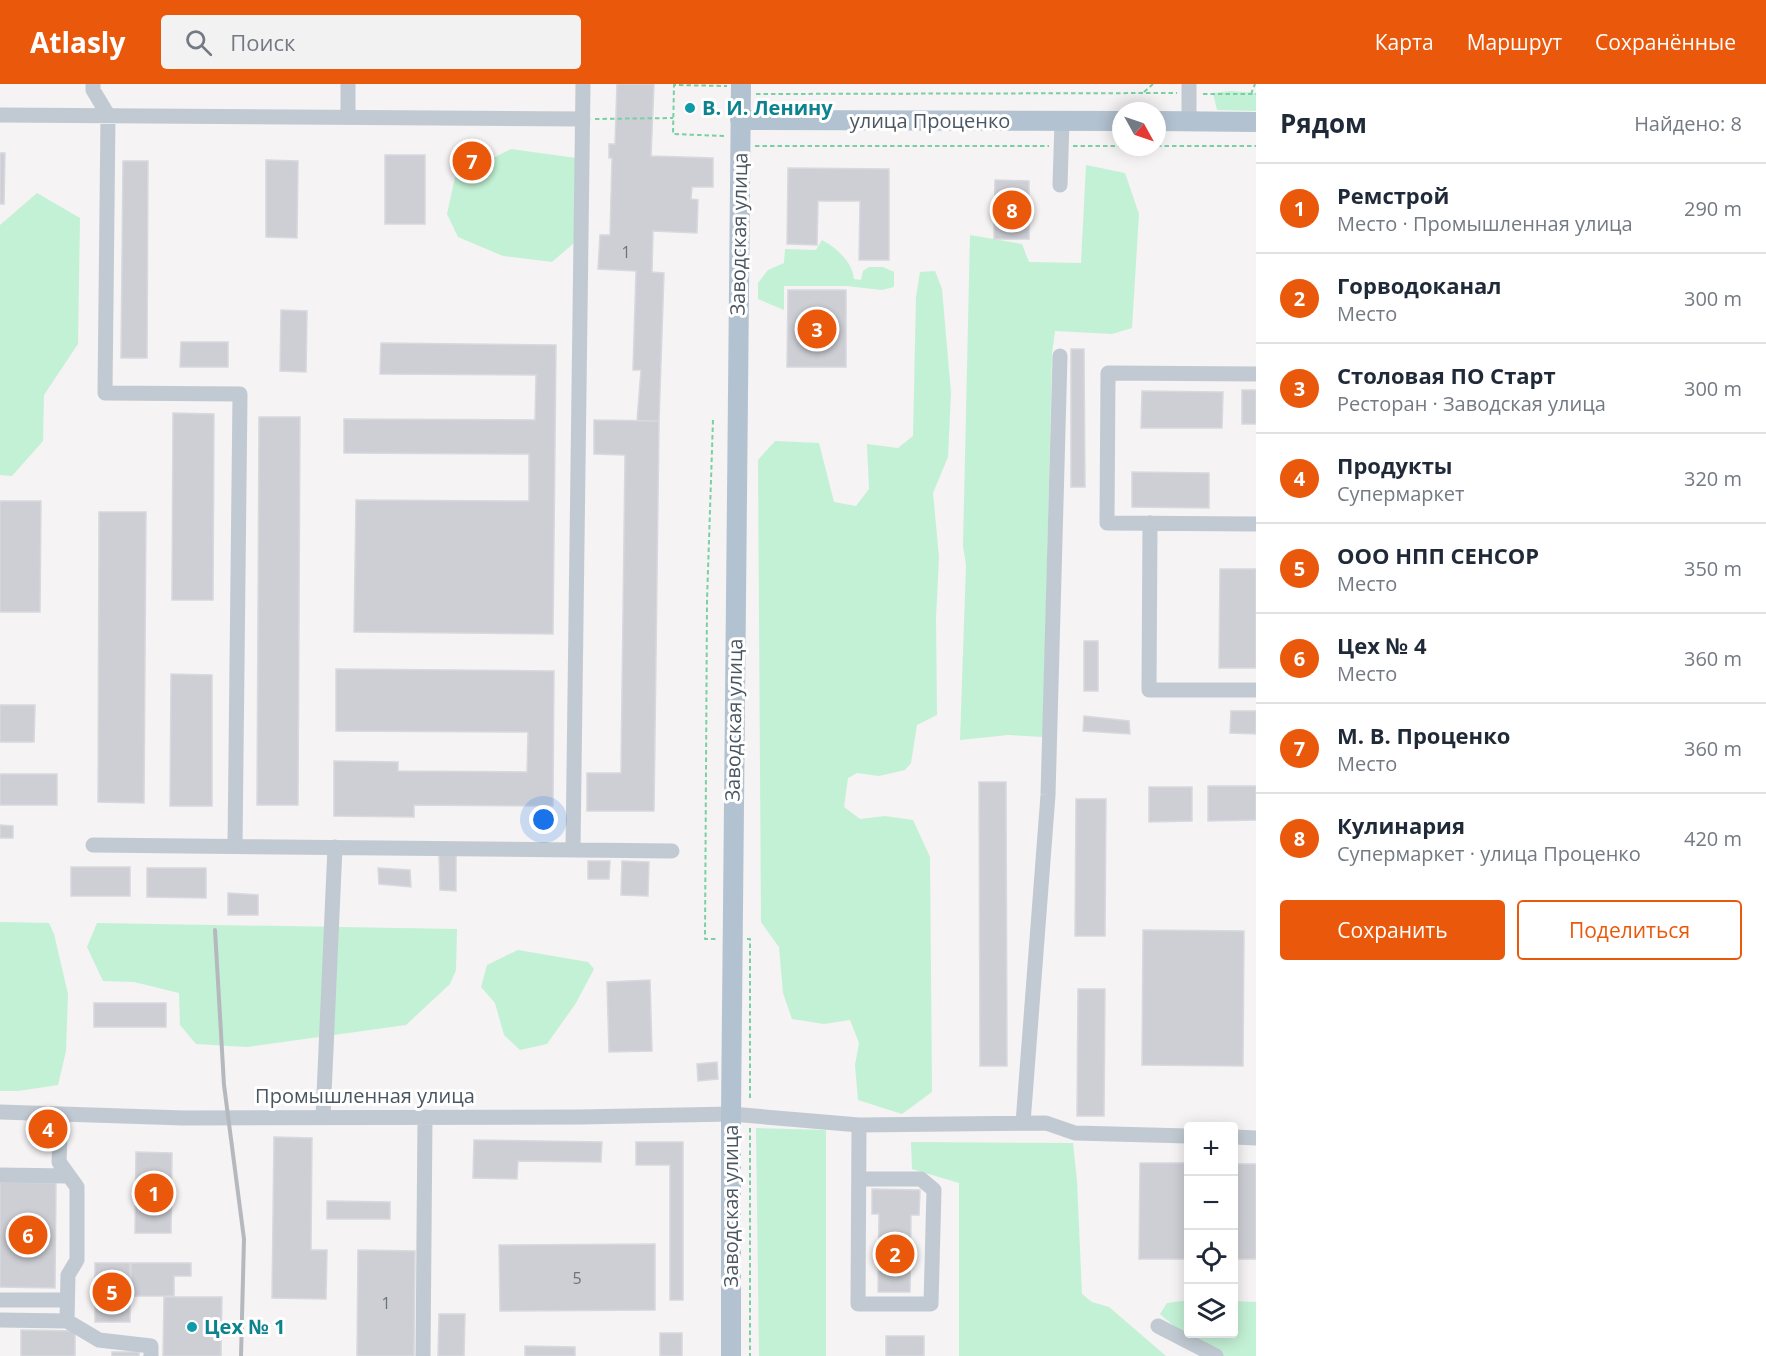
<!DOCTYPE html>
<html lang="ru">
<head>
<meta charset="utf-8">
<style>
  body { margin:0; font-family:"Open Sans",sans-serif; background:#f2f2f3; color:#1f2937 }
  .controls { position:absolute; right:18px; bottom:18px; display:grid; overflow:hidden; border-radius:6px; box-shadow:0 3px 15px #0003 }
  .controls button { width:54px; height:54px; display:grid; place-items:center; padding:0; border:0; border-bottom:2px solid #e0e1e3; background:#fff; color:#1f2937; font:30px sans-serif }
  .compass { position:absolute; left:1112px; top:18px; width:54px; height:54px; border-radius:50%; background:#fff; box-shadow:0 3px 15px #0003; rotate:130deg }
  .you { position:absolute; left:544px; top:736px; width:21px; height:21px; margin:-15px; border:4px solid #fff; border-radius:50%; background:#1a73e8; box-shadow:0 0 0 9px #1a73e833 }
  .badge { display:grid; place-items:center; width:39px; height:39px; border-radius:50%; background:#ea580c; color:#fff; font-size:20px; font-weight:700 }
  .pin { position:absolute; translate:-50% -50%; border:3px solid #fff; box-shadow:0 2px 6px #0006 }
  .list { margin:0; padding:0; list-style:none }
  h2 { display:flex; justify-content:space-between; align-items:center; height:78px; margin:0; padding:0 24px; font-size:26px }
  h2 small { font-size:20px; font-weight:400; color:#747a83 }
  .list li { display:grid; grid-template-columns:39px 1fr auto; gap:18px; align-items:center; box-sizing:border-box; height:90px; padding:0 24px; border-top:2px solid #e0e1e3 }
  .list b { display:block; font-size:22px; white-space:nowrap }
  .list p { margin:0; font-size:20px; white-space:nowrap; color:#747a83 }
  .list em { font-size:20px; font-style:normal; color:#747a83 }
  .actions { display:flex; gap:12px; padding:18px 24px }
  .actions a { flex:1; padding:14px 0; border:2px solid #ea580c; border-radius:6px; text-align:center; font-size:21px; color:#ea580c }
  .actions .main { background:#ea580c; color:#fff }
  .icon { flex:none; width:33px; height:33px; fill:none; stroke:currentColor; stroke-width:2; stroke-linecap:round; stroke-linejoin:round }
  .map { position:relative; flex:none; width:1256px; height:1272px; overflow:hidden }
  header { display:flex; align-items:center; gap:36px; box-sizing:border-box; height:84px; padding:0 30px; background:#ea580c; color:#fff }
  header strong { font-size:28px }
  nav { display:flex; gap:33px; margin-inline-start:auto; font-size:21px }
  .search { width:420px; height:54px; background:#f2f2f3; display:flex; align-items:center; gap:15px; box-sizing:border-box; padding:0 21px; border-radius:6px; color:#747a83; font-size:22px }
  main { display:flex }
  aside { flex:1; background:#fff }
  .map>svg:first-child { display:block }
</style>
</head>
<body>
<header>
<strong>Atlasly</strong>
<div class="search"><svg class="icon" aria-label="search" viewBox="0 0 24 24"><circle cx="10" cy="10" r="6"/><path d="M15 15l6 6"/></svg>Поиск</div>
<nav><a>Карта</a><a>Маршрут</a><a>Сохранённые</a></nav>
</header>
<main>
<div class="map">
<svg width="1256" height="1272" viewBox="0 0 1256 1272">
  <rect width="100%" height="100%" fill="#f5f3f3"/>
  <!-- green -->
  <path fill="#c3f1d5" d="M 1231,7 L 1256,9 L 1256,27 L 1217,26 L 1213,9 Z
    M 511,65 L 576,74 L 574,159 L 552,178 L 503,172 L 458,153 L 447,130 L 455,93 Z
    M 1086,81 L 1125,89 L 1139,130 L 1132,244 L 1112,250 L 1055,247 L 1052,270 L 1043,653 L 1008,651 L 960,656 L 966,481 L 963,462 L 970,151 L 1022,160 L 1029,178 L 1081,179 Z
    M 37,109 L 80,134 L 78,260 L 44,311 L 43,357 L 12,392 L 0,391 L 0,141 Z
    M 822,156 C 836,163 853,179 854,195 L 861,196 L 863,187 L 869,183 L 883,183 L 894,188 L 894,203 L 882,206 L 846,202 L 784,202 L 784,226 L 758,215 L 758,199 L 768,186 L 784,179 L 785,165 L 816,166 Z
    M 935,187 L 942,205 L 951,309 L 948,373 L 933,409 L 939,473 L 936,534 L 937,631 L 917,641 L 911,679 L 905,686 L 879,692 L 857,689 L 848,694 L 844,723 L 860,735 L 885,732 L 913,736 L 930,773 L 932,1008 L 902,1030 L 858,1016 L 855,981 L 859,959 L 850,936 L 824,940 L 792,935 L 783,909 L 779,863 L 761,838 L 758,376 L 775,357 L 819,359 L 834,418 L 856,422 L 869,405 L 867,360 L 898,364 L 913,352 L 916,213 L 920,188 Z
    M 0,838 L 49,839 L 54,850 L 68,910 L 66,967 L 58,1001 L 18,1007 L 0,1007 Z
    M 97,839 L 457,845 L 456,886 L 450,900 L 406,941 L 247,963 L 196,960 L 180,941 L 179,909 L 134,898 L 103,897 L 87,863 Z
    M 518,866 L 588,878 L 594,885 L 576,919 L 547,960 L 520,966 L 504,951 L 495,919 L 481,903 L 487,881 Z
    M 756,1044 L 826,1046 L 826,1272 L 759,1272 Z
    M 911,1058 L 1073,1059 L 1077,1097 L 1082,1210 L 1092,1218 L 1109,1223 L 1166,1272 L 959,1272 L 959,1099 L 912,1085 Z
    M 1182,1217 L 1188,1217 L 1188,1250 L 1234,1250 L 1234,1217 L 1256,1218 L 1256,1272 L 1209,1272 L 1160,1230 L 1167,1219 Z"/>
  <!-- building -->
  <path fill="#cdcfd5" stroke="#d7d9de" stroke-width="1.5" d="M 617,0 L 654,0 L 651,72 L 713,74 L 713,103 L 692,103 L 691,115 L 698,116 L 697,149 L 653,147 L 652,188 L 664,189 L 659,337 L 637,337 L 641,286 L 633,286 L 636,187 L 598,185 L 600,151 L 610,151 L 612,74 L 609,74 L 609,60 L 615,60 Z
    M 0,69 L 5,69 L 4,120 L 0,120 Z
    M 385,71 L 425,71 L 425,140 L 385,140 Z
    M 266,76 L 298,77 L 297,154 L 266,153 Z
    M 123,77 L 148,77 L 147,274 L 121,274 Z
    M 788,84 L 889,85 L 889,176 L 859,176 L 860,117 L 818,117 L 817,161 L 787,160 Z
    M 995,96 L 1029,97 L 1029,155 L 994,155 Z
    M 788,206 L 846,206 L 846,283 L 787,283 Z
    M 281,226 L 307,227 L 306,288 L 280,287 Z
    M 181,258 L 228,258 L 228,283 L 180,283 Z
    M 381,259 L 556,261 L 553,550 L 354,548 L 356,416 L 529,417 L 529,370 L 344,369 L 344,335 L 535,336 L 536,291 L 380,290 Z
    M 1071,265 L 1084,265 L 1085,403 L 1071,403 Z
    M 1242,306 L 1256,306 L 1256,340 L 1242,340 Z
    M 1142,307 L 1223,308 L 1222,344 L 1141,344 Z
    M 173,329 L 214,330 L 213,516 L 172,516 Z
    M 259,333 L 300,333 L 298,721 L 257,721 Z
    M 594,336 L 659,337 L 654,727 L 587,727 L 587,689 L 621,689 L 625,371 L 594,370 Z
    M 1132,388 L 1209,389 L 1209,424 L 1132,423 Z
    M 0,417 L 41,417 L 40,528 L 0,528 Z
    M 99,428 L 146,428 L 144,719 L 98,718 Z
    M 1220,485 L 1256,485 L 1256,584 L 1219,584 Z
    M 1084,557 L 1098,557 L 1098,607 L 1084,607 Z
    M 336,585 L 554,587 L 553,722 L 414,721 L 414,733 L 334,732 L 334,677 L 398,678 L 398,687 L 527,688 L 528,648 L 336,647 Z
    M 171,590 L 212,591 L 212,722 L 170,722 Z
    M 0,621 L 35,621 L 34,658 L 0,658 Z
    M 1231,627 L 1256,627 L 1256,650 L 1230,649 Z
    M 1084,632 L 1129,637 L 1130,650 L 1083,647 Z
    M 0,690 L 57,690 L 57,721 L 0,721 Z
    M 979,698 L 1006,698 L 1007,982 L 980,982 Z
    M 1208,702 L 1256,702 L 1256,736 L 1208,737 Z
    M 1149,703 L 1192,703 L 1192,737 L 1149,738 Z
    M 1076,715 L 1106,715 L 1105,852 L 1075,852 Z
    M 0,741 L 13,742 L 13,754 L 0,754 Z
    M 439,770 L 456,771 L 456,807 L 440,806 Z
    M 588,777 L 610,777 L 609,795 L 588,795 Z
    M 622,777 L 649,778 L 648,812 L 621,811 Z
    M 71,783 L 130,783 L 130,812 L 71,812 Z
    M 147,784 L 206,784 L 206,814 L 147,813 Z
    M 378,784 L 410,786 L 411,803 L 379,800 Z
    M 228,809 L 258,811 L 258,831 L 228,831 Z
    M 1143,846 L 1244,847 L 1243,982 L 1142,981 Z
    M 650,896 L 652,967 L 609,968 L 607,898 Z
    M 1078,905 L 1105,905 L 1104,1032 L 1077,1032 Z
    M 94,919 L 166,919 L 166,943 L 94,943 Z
    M 717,978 L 718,995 L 698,997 L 697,980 Z
    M 40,1041 L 53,1042 L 51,1061 L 38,1060 Z
    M 274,1053 L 312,1054 L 311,1166 L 327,1166 L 326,1215 L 272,1214 Z
    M 474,1056 L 602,1058 L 601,1078 L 518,1077 L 517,1095 L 473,1094 Z
    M 636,1058 L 683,1058 L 683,1216 L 670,1216 L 670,1081 L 636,1081 Z
    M 136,1068 L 172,1069 L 171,1149 L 135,1149 Z
    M 1140,1079 L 1188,1079 L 1188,1175 L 1139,1175 Z
    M 1234,1080 L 1256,1080 L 1256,1175 L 1234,1175 Z
    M 0,1098 L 56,1099 L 55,1204 L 0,1203 Z
    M 872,1105 L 920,1106 L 919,1131 L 911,1131 L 910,1208 L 878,1208 L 879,1130 L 872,1130 Z
    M 327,1117 L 390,1118 L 390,1135 L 327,1135 Z
    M 655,1160 L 655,1226 L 500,1227 L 499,1161 Z
    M 358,1166 L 415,1167 L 414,1272 L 357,1272 Z
    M 95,1179 L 130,1179 L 130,1238 L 95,1238 Z
    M 131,1179 L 191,1179 L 191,1192 L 174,1192 L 174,1212 L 131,1212 Z
    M 164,1213 L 222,1213 L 221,1272 L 163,1272 Z
    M 439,1230 L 465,1230 L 464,1272 L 438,1272 Z
    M 21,1246 L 75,1247 L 75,1272 L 21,1272 Z
    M 660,1249 L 682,1249 L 682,1272 L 660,1272 Z
    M 886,1252 L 924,1252 L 924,1272 L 886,1272 Z
    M 525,1262 L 575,1263 L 575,1272 L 525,1272 Z
    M 112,1268 L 139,1268 L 139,1272 L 112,1272 Z"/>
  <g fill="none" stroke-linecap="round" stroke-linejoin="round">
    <!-- path -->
    <path stroke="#7ad0a6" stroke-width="2" stroke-dasharray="4.5 3" stroke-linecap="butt" d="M 1144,8 L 1153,0
      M 756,10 L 1177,9
      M 1203,10 L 1256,10
      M 1251,10 L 1255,0
      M 595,35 L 673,34
      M 724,52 L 673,50 L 674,1 L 727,2
      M 755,62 L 1049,62
      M 1073,62 L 1121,62
      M 1157,62 L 1256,62
      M 713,336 L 707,516 L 705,855 L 717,855
      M 747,855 L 750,855 L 750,1017
      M 750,1044 L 750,1272"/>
    <!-- minor -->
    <path stroke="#c1cad2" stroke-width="15" d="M 93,0 L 93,6 L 108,31 L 105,309 L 240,310 L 235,762
      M 1189,0 L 1189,37
      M 0,31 L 583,35
      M 348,33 L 348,0
      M 1060,101 L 1062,37
      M 1256,290 L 1108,289 L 1107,439 L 1256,440
      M 1150,439 L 1149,606 L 1256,606
      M 93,761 L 672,767
      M 573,765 L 583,0
      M 0,1028 L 184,1034 L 580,1033 L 731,1030 L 859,1041 L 1046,1039 L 1075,1049 L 1188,1052
      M 323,1033 L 335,763
      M 1023,1039 L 1048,711 L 1060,272
      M 1234,1053 L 1256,1054
      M 0,1091 L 69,1092
      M 859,1095 L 921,1095 L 934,1106 L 931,1220 L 858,1220 L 859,1041
      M 0,1216 L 67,1216
      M 0,1236 L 67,1237 L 68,1191 L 77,1176 L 77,1103 L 59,1078 L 61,1030
      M 67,1237 L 99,1256 L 151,1262 L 151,1272
      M 1158,1242 L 1216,1272
      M 423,1272 L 425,1033"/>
    <!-- major -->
    <path stroke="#b3c2d1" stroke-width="20" d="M 740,36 L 1121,37
      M 1157,37 L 1256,38
      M 731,1272 L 731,1030 L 741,0"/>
    <!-- rail -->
    <path stroke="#b5b8bd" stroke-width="4" d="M 215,846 L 224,1001 L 244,1155 L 241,1272"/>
  </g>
  <!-- markers -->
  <g fill="#0f9aa8" stroke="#fff" stroke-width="2">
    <circle cx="690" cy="24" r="6"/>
    <circle cx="192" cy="1243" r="6"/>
  </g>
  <g text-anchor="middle" stroke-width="6" stroke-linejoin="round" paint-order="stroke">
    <!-- number labels -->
    <g font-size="16" fill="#6b747e">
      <text x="626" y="174">1</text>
      <text x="577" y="1200">5</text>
      <text x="386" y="1225">1</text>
    </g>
    <!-- culture labels -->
    <g font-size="20" font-weight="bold" fill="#0d838f" stroke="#fff" text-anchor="start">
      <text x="702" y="31">В. И. Ленину</text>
      <text x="204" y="1250">Цех № 1</text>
    </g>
    <!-- street labels -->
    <g font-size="20" fill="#4a5661" stroke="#fff">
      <text x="930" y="44">улица Проценко</text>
      <text transform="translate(739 150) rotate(-89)" y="7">Заводская улица</text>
      <text transform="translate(734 636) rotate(-89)" y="7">Заводская улица</text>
      <text x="365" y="1019">Промышленная улица</text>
      <text transform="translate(731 1122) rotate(-90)" y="7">Заводская улица</text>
    </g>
  </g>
</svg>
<div class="controls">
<button>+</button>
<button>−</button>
<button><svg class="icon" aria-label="locate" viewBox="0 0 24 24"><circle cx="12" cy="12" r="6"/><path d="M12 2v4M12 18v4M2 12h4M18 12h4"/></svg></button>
<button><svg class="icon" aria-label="layers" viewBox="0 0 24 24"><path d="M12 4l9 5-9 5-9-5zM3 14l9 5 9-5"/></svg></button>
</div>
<svg class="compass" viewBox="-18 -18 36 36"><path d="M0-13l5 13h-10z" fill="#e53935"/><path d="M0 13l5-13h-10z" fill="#747a83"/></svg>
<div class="you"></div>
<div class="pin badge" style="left:154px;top:1109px">1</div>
<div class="pin badge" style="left:895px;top:1170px">2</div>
<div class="pin badge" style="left:817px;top:245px">3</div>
<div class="pin badge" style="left:48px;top:1045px">4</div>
<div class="pin badge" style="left:112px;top:1208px">5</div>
<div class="pin badge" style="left:28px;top:1151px">6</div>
<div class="pin badge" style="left:472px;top:77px">7</div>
<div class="pin badge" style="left:1012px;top:126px">8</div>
</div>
<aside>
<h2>Рядом<small>Найдено: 8</small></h2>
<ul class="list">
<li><span class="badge">1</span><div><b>Ремстрой</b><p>Место · Промышленная улица</p></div><em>290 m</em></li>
<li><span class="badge">2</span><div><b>Горводоканал</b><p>Место</p></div><em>300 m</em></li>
<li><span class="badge">3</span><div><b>Столовая ПО Старт</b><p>Ресторан · Заводская улица</p></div><em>300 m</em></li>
<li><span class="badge">4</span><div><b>Продукты</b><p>Супермаркет</p></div><em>320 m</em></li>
<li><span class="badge">5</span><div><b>ООО НПП СЕНСОР</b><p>Место</p></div><em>350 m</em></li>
<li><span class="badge">6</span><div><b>Цех № 4</b><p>Место</p></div><em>360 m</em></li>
<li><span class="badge">7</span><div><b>М. В. Проценко</b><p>Место</p></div><em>360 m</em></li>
<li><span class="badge">8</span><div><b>Кулинария</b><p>Супермаркет · улица Проценко</p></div><em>420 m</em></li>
</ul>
<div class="actions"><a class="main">Сохранить</a><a>Поделиться</a></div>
</aside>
</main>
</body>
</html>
